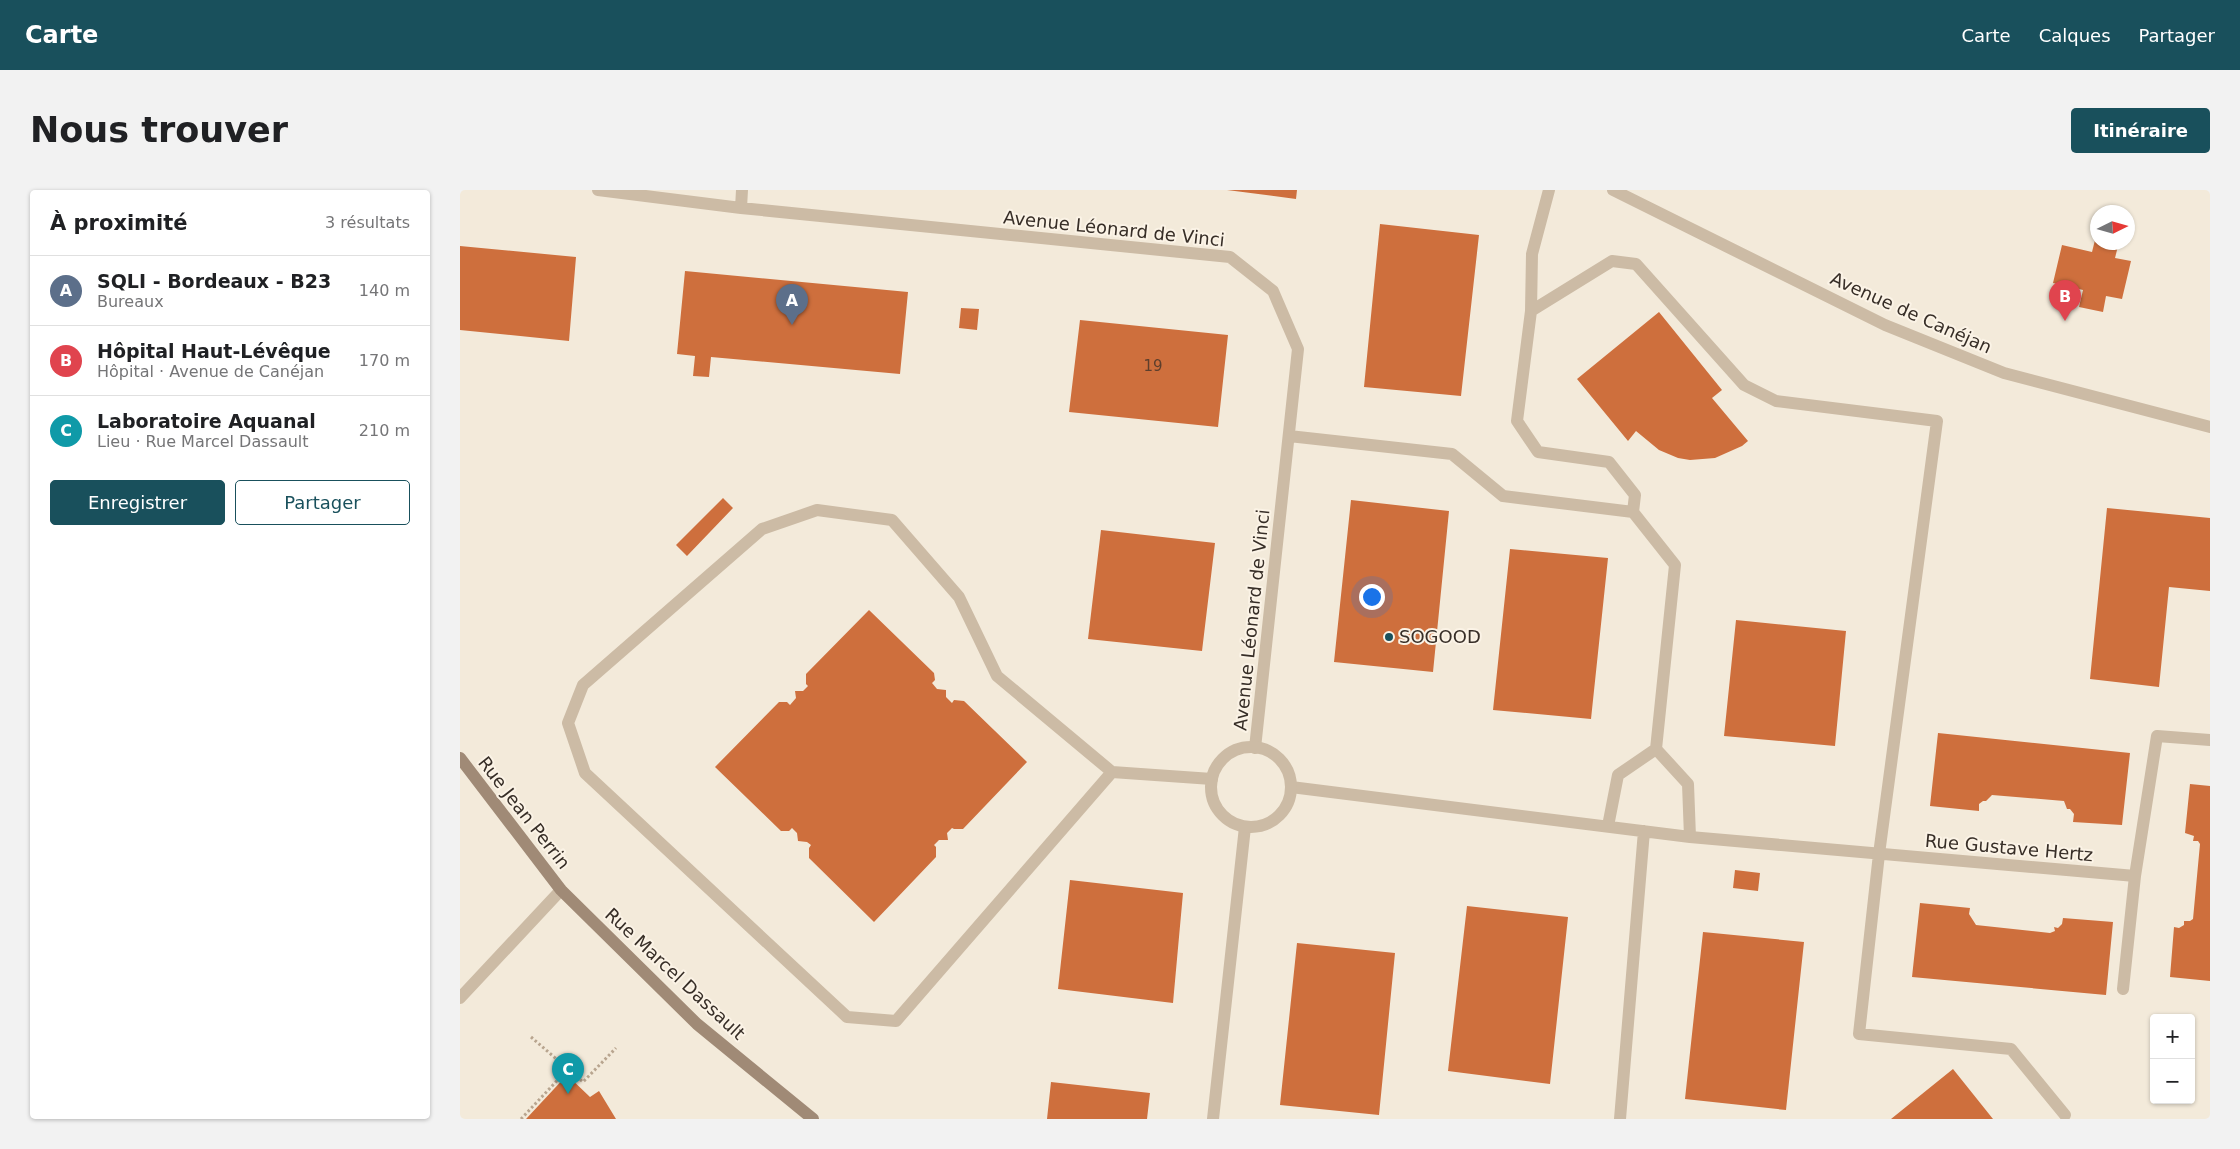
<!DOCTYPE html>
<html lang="fr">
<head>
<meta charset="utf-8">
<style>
  body { margin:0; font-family:"DejaVu Sans",sans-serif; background:#f2f2f2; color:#202124 }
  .controls { position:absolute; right:15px; bottom:15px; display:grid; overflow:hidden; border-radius:5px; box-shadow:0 1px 4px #0004 }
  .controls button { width:45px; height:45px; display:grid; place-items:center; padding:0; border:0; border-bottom:1px solid #e0e0e0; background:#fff; color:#202124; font:25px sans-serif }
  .compass { position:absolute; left:1630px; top:15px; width:45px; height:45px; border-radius:50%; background:#fff; box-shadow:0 1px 4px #0004; rotate:85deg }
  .you { position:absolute; left:911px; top:406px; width:18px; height:18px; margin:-12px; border:4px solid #fff; border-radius:50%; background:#1a73e8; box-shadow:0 0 0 8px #1a73e833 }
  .badge { display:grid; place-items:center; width:32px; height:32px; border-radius:50%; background:#19505c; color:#fff; font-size:16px; font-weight:700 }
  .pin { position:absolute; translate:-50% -41px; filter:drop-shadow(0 1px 2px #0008) }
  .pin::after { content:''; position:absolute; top:26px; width:18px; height:15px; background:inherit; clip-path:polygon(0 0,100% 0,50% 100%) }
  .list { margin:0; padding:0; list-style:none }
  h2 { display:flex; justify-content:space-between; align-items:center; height:65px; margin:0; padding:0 20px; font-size:21px }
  h2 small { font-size:16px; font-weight:400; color:#757577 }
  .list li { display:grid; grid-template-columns:32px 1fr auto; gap:15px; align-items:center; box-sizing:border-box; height:70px; padding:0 20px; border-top:1px solid #e0e0e0 }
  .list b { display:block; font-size:19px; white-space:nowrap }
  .list p { margin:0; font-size:16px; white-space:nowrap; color:#757577 }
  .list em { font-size:16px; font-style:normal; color:#757577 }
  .actions { display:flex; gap:10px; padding:15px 20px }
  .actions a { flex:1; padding:11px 0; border:1px solid #19505c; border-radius:5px; text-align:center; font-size:18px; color:#19505c }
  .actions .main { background:#19505c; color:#fff }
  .map { position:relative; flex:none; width:1750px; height:929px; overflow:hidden; border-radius:5px }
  header { display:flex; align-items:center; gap:30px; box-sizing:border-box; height:70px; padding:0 25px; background:#19505c; color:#fff }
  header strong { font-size:24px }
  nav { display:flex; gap:28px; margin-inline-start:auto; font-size:18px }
  .intro { display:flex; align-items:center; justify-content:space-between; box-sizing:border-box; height:120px; padding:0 30px }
  h1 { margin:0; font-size:35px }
  .button { padding:12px 22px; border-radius:5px; background:#19505c; color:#fff; font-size:18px; font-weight:700 }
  main { display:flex; gap:30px; padding:0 30px }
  aside { flex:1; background:#fff; border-radius:5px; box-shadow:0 1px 4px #0004 }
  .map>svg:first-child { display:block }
</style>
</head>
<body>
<header>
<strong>Carte</strong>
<nav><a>Carte</a><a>Calques</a><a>Partager</a></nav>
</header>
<div class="intro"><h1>Nous trouver</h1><a class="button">Itinéraire</a></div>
<main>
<aside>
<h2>À proximité<small>3 résultats</small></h2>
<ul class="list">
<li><span class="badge" style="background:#5c6f8a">A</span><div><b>SQLI - Bordeaux - B23</b><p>Bureaux</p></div><em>140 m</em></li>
<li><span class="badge" style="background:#e0444e">B</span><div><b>Hôpital Haut-Lévêque</b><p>Hôpital · Avenue de Canéjan</p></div><em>170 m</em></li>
<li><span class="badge" style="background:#0f9aa8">C</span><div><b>Laboratoire Aquanal</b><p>Lieu · Rue Marcel Dassault</p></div><em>210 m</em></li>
</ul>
<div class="actions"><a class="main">Enregistrer</a><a>Partager</a></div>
</aside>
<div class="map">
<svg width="1750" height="929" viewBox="0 0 1750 929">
  <rect width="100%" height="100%" fill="#f3eada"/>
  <!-- building -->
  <path fill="#ce6f3d" d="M 767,0 L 837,0 L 836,9 Z
    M 920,34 L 1019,45 L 1001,206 L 904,197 Z
    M 1637,42 L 1638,52 L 1659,52 L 1655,68 L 1671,71 L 1662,109 L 1646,106 L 1643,122 L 1619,117 L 1623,100 L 1593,93 L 1602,55 L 1632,62 Z
    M 0,56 L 116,67 L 109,151 L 0,140 Z
    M 225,81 L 448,102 L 440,184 L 251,167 L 249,187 L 233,186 L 235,166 L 217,164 Z
    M 501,118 L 519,119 L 517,140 L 499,138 Z
    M 1199,122 L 1262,200 L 1252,208 L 1288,251 L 1282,256 L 1255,268 L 1230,270 L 1218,268 L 1199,260 L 1176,241 L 1168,251 L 1117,189 Z
    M 620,130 L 768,145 L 758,237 L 609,222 Z
    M 263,308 L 273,318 L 227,366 L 216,355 Z
    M 891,310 L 989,321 L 973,482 L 874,472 Z
    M 1647,318 L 1750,328 L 1750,401 L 1709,397 L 1699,497 L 1630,489 Z
    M 641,340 L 755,353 L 742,461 L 628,449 Z
    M 1050,359 L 1148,368 L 1131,529 L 1033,520 Z
    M 409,420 L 474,483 L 475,490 L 472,493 L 477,499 L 486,500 L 486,507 L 492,513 L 494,510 L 504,511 L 567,572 L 503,639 L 494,639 L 492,638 L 487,643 L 488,650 L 479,650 L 474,655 L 476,657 L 476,667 L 414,732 L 349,668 L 349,658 L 351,655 L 347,652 L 338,651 L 337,643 L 332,638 L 329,641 L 321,641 L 255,577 L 319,512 L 327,512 L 330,515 L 336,508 L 335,501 L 343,501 L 348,496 L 346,494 L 346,484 Z
    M 1276,430 L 1386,441 L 1375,556 L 1264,546 Z
    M 1478,543 L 1670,563 L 1662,635 L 1613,632 L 1614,624 L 1610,619 L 1607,619 L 1604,611 L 1532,605 L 1526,611 L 1523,611 L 1519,614 L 1519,621 L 1470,616 Z
    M 1730,594 L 1750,596 L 1750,791 L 1710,787 L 1714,737 L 1719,738 L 1724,735 L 1724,731 L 1730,731 L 1733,729 L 1740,654 L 1738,651 L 1733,651 L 1734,646 L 1725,643 Z
    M 1275,680 L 1300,683 L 1298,701 L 1273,698 Z
    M 610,690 L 723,703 L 713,813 L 598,799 Z
    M 1460,713 L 1510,718 L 1509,724 L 1516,735 L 1590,743 L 1595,741 L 1594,737 L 1598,738 L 1602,734 L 1603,728 L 1653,732 L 1646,805 L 1452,787 Z
    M 1007,716 L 1108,727 L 1090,894 L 988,881 Z
    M 1243,742 L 1344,752 L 1326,920 L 1225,909 Z
    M 837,753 L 935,763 L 919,925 L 820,915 Z
    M 1493,879 L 1533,929 L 1431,929 Z
    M 107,885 L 130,907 L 139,901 L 156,929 L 66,929 Z
    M 591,892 L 690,903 L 687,929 L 587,929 Z"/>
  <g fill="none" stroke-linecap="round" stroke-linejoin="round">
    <!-- path -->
    <path stroke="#b8a58f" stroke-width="3" stroke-dasharray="2.5 2.5" stroke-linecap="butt" d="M 71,847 L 123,892 L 156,858
      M 61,929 L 108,879"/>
    <!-- lane -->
    <path stroke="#ccbba5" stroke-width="12" d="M 138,0 L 281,18 L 770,67 L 813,101 L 838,159 L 795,558
      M 281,18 L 282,0
      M 1071,121 L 1072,64 L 1089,0
      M 829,246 L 992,264 L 1043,306 L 1173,322 L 1175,305 L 1149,272 L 1078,262 L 1057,231 L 1071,121 L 1152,71 L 1176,74 L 1284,195 L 1316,211 L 1477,231 L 1419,664 L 1399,844 L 1551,859 L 1605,925
      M 1173,322 L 1215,375 L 1196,559
      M 652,582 L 537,486 L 499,407 L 432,330 L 357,320 L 302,339 L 123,495 L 108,533 L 125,583 L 387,827 L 436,831 L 652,582 L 752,589
      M 831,597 L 1230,647 L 1675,686
      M 1148,636 L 1158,585 L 1196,559 L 1228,594 L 1230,647
      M 1663,799 L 1675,686 L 1697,546 L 1750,550
      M 753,929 L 785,637
      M 1160,929 L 1184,641"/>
    <!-- street -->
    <path stroke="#ccbba5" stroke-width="12" d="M 1153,0 L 1425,135 L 1544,183 L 1750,237
      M751 597a40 40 0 1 1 80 0a40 40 0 1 1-80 0Z
      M 0,808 L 101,700"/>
    <!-- secondary -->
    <path stroke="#a08a76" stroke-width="12" d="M 0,568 L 101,700 L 237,834 L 353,929"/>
  </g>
  <!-- markers -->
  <circle fill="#19505c" stroke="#fbf3e6" stroke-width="2" cx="929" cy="447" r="5"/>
  <g text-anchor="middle" stroke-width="4" stroke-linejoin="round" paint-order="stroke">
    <!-- number labels -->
    <g font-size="15" fill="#5d3e2c">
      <text x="693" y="181">19</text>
    </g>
    <!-- street labels -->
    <g font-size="18" fill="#372e27" stroke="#fbf3e6">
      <text transform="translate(654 39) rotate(6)" y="6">Avenue Léonard de Vinci</text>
      <text transform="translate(1451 123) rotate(24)" y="6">Avenue de Canéjan</text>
      <text transform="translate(792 430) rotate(-84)" y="6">Avenue Léonard de Vinci</text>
      <text transform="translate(64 623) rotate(52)" y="6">Rue Jean Perrin</text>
      <text transform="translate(1549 658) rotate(5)" y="6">Rue Gustave Hertz</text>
      <text transform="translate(215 784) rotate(43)" y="6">Rue Marcel Dassault</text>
    </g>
    <!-- poi labels -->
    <g font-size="18" fill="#372e27" stroke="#fbf3e6" text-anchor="start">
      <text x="939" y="453">SOGOOD</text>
    </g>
  </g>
</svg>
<div class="controls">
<button>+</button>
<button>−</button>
</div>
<svg class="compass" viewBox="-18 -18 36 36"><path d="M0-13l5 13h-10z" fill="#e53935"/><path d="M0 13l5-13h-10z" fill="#757577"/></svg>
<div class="you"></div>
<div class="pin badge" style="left:332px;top:135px;background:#5c6f8a">A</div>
<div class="pin badge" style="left:1605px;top:131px;background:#e0444e">B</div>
<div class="pin badge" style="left:108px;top:904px;background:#0f9aa8">C</div>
</div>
</main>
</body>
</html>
